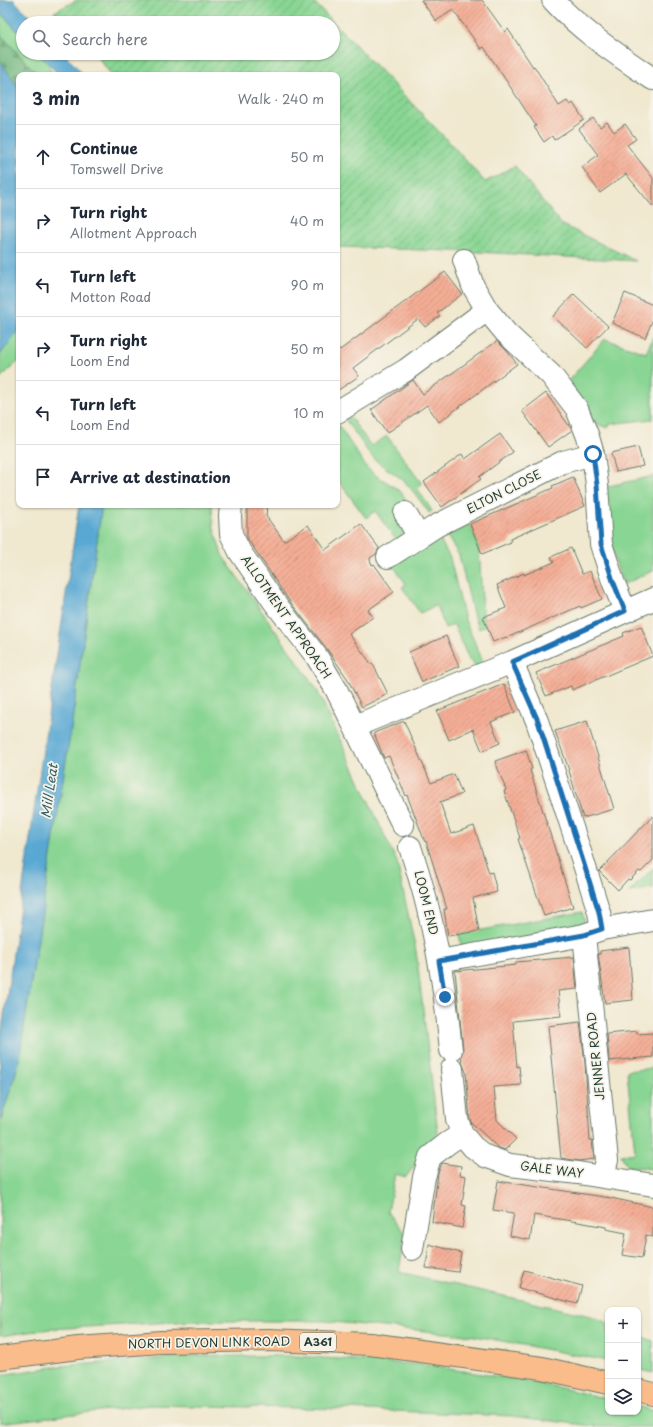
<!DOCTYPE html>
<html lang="en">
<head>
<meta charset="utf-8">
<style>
  body { margin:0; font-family:"Playpen Sans",sans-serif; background:#f6f6f7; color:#1f2937 }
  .controls { position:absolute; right:12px; bottom:12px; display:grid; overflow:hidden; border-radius:8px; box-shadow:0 1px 3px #0004 }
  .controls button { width:36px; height:36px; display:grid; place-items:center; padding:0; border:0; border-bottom:1px solid #e0e1e3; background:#fff; color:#1f2937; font:20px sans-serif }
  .stop { position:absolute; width:12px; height:12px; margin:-9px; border:3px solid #1f6fb2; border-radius:50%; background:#fff }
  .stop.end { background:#1f6fb2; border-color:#fff; box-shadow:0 1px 4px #0008 }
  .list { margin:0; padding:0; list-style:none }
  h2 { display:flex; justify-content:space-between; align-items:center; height:52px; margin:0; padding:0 16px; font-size:17px }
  h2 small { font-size:13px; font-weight:400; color:#747a83 }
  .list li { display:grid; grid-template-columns:26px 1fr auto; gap:12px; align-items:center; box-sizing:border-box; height:64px; padding:0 16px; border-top:1px solid #e0e1e3 }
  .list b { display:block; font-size:15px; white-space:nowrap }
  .list p { margin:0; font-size:13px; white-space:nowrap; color:#747a83 }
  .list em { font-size:13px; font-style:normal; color:#747a83 }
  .icon { flex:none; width:22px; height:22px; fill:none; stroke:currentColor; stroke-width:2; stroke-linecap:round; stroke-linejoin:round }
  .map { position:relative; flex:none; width:653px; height:1427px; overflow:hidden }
  .search { position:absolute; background:#fff; box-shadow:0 1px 3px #0004; left:16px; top:16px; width:324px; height:44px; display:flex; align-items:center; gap:10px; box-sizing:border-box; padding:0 14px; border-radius:22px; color:#747a83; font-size:15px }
  .panel { position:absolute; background:#fff; box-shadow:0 1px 3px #0004; left:16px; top:72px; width:324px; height:436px; border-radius:8px }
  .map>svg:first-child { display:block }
</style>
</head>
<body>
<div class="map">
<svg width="653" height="1427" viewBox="0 0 653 1427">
  <defs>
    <pattern id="forest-firs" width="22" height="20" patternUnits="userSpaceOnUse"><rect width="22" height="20" fill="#6eb67d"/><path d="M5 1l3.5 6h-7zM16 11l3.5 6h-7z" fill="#5a9567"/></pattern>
    <pattern id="garden-furrows" width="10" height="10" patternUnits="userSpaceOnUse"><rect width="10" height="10" fill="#89d593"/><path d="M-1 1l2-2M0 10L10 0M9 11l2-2" fill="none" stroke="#6fae79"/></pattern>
    <pattern id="building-hatch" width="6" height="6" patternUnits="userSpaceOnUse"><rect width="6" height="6" fill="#f5ae96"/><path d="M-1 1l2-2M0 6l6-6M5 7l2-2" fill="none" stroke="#c68f7b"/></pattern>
  </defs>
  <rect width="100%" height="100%" fill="#f7f3e8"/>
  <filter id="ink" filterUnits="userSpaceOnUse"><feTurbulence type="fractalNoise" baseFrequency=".025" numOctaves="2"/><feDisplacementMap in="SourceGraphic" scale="8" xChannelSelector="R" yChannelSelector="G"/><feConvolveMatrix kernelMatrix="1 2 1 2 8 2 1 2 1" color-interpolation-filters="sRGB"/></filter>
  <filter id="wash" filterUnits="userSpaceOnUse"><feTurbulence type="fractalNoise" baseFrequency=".012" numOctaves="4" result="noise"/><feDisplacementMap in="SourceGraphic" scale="16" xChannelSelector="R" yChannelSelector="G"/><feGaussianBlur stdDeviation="0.9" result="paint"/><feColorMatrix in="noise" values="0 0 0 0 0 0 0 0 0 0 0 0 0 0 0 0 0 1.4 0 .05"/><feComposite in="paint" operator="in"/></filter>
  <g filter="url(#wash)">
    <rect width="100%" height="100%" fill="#f0e8cf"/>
    <!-- grass -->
    <path fill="#89d593" stroke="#548964" d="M 0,12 L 23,37 L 23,53 L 38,53 L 51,66 L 49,68 L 54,75 L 38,75 L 1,35 Z
      M 19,329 L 19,361 L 0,378 L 0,355 Z
      M 653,337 L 653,419 L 610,424 L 607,428 L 593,422 L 569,380 L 605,339 L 646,353 Z
      M 350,417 L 371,446 L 387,436 L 422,484 L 417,488 L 432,511 L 429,513 C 421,502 413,490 403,480 C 393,472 381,466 372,457 L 345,419 Z
      M 337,423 L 367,468 L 375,475 L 393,486 L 402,493 L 410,508 L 403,534 L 399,540 L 394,537 L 375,511 L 366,518 L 337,479 Z
      M 653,476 L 653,571 L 624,584 C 609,554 607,519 605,487 Z
      M 102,505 L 212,505 L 213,524 L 222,555 L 316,688 L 397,862 L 416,951 L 438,1133 L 422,1156 L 406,1177 L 395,1174 L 388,1212 L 405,1234 L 399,1272 L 591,1316 L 608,1323 L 608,1361 L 475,1336 L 324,1321 L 193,1321 L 50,1329 L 0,1336 L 0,1122 L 18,1066 L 72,722 Z
      M 466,519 L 470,524 L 479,547 L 483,617 L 486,626 L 479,629 L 474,617 L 459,555 L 443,530 Z
      M 436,533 L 450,558 L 465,620 L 484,664 L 476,666 L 469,660 L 454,625 L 445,628 L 437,605 L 420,613 L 402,587 L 406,584 L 392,564 Z
      M 653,868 L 653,888 L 629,892 Z
      M 582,912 L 585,922 L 579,927 L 462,948 L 459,934 Z
      M 653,1068 L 653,1169 L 627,1166 L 625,1163 L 621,1155 L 635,1153 L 627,1071 Z
      M 638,1335 L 653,1341 L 653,1373 L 638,1369 Z
      M 194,1356 L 296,1356 L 425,1365 L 544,1384 L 608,1399 L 608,1412 L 638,1412 L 638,1406 L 653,1411 L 653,1427 L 600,1427 L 512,1416 L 344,1409 L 149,1405 L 0,1423 L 0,1375 L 60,1366 Z"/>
    <!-- forest -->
    <path fill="url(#forest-firs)" stroke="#467a58" d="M 0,34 L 38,75 L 19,75 L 19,88 L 0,61 Z"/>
    <!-- garden -->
    <path fill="url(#garden-furrows)" stroke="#548964" d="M 77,0 L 312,0 L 452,145 L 485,182 L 515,166 L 561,224 L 636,261 L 477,252 L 337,247 L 337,75 L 111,75 L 95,53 L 333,53 L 333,23 L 65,23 L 54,12 Z"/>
    <!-- water -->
    <path fill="#59a8d3" stroke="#3c7284" d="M 0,0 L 14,0 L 35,23 L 23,23 L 23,37 L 0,12 Z
      M 38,53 L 63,53 L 84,75 L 59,75 Z
      M 0,61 L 19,88 L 19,329 L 0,355 Z
      M 79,505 L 102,505 L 72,722 L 18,1066 L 0,1122 L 0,1042 Z"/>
    <g id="blocks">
      <!-- building -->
      <path fill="url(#building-hatch)" d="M 421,0 L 482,0 L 505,32 L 508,29 L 533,67 L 534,66 L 559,106 L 567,101 L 570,105 L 573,103 L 584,120 L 554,140 L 552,136 L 544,142 L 534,127 L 536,126 L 484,47 L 481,49 L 453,10 L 436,21 Z
        M 593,118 L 600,127 L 607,122 L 614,132 L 625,124 L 636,139 L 627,145 L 653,178 L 653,207 L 626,174 L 600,193 L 582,167 L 598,155 L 579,129 Z
        M 445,272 L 462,294 L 437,313 L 440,316 L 425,327 L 418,319 L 353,368 L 359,376 L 337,391 L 337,346 L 340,350 Z
        M 625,293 L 653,305 L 653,319 L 645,338 L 612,323 Z
        M 574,294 L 608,326 L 587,348 L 553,316 Z
        M 497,341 L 507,351 L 517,364 L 439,422 L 427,405 L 387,433 L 371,410 L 413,380 L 423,394 Z
        M 546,393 L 572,430 L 548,447 L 522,411 Z
        M 500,434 L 513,452 L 479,477 L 481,479 L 442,507 L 424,482 L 462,454 L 465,459 Z
        M 638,447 L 643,466 L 616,472 L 611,453 Z
        M 573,477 L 585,506 L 510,539 L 511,542 L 482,554 L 470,524 L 553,488 L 552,486 Z
        M 247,505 L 267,505 L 266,516 L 284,541 L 308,525 L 325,550 L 361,524 L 379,548 L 376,554 L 370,558 L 370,560 L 372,565 L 374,564 L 394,592 L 368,610 L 373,617 L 349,634 L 372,665 L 373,664 L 388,694 L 362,707 L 347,678 L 327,649 L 288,599 L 247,538 Z
        M 571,548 L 582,574 L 590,571 L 602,599 L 581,608 L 580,606 L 506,638 L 506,637 L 493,642 L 483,617 L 506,608 L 497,585 L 524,573 L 524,575 L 554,562 L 551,557 Z
        M 641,626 L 653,656 L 572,690 L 571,686 L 546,696 L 536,673 L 624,636 L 623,633 Z
        M 446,636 L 459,666 L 422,682 L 409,652 Z
        M 504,684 L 515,712 L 491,722 L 500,743 L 482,751 L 473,729 L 449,740 L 437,711 Z
        M 404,721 L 431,783 L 454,774 L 462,794 L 440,802 L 451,834 L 474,826 L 489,873 L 492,872 L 497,892 L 473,898 L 479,931 L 448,936 L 444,909 L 447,909 L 426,841 L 425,842 L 407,795 L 406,796 L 389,756 L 384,758 L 374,733 Z
        M 587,721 L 614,809 L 583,818 L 568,767 L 555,731 Z
        M 526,750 L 532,769 L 530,770 L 573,907 L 544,916 L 518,839 L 520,838 L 504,791 L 506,790 L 495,761 Z
        M 653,816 L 653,860 L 641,872 L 639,871 L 630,880 L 628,879 L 618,890 L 599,871 Z
        M 629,947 L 633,1000 L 605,1003 L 598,954 L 600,954 L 600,951 Z
        M 574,957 L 577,989 L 558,991 L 561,1016 L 513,1021 L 517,1067 L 519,1066 L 521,1085 L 494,1087 L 497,1120 L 516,1139 L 505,1150 L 497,1147 L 471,1122 L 470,1119 L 466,1072 L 462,1062 L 461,1056 L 463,1049 L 455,971 L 516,965 L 516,962 Z
        M 580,1022 L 585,1063 L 590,1140 L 592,1140 L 594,1159 L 579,1161 L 561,1158 L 548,1026 Z
        M 637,1031 L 637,1034 L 653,1033 L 653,1057 L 609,1061 L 607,1034 Z
        M 442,1163 L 461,1166 L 460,1175 L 466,1176 L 462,1205 L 466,1206 L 462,1228 L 432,1222 L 438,1173 Z
        M 498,1181 L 611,1198 L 653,1207 L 653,1237 L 646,1235 L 642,1258 L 622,1255 L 626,1233 L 606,1229 L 606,1227 L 578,1222 L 534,1215 L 530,1240 L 510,1236 L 514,1213 L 493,1210 Z
        M 429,1244 L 461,1253 L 458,1272 L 426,1268 Z
        M 524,1270 L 582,1286 L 577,1304 L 519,1288 Z"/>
    </g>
  </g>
  <g filter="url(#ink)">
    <use href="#blocks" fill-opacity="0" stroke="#68796a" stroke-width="1"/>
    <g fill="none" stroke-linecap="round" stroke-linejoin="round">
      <!-- minor casing -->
      <g stroke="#68796a" stroke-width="24">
        <path id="minor" d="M 464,260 L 473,286 L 487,310 L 506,333 L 551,375 L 577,409 L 588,437 L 593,454 L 597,485 L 601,544 L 613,581 L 625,611
          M 337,412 L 406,370 L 487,310
          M 231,505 L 230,516 L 231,534 L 240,552 L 275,603 L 317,657 L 336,689 L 403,825
          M 405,513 L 419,537
          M 388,557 L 436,526 L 563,462 L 593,454
          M 512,662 L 537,721 L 582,858 L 599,912 L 602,929
          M 355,726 L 512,662 L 653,599
          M 410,847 C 433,915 444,978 451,1050
          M 584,935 L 607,1160 L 603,1177
          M 439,961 L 584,935 L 602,929 L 653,920
          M 452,1069 L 457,1119 L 462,1134 L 473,1147 L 485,1156 L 510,1165 L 578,1173 L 653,1185
          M 412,1249 L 424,1177 L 430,1157 L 448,1143 L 462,1134"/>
      </g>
      <!-- tertiary casing -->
      <g stroke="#68796a" stroke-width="24">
        <path id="tertiary" d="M 553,0 C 581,31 618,55 653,79"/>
      </g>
      <!-- trunk casing -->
      <g stroke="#68796a" stroke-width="24">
        <path id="trunk" d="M 0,1358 L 78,1348 L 161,1342 L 269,1340 L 370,1344 L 542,1368 L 608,1383
          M 638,1390 L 653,1394"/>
      </g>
      <!-- minor -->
      <use href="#minor" stroke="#fff" stroke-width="22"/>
      <!-- tertiary -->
      <use href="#tertiary" stroke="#fff" stroke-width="22"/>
      <!-- trunk -->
      <use href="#trunk" stroke="#f9bc8a" stroke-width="22"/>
    </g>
  </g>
  <g fill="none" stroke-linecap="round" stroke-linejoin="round" filter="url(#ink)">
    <!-- route -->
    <path stroke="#1f6fb2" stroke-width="5" d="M 445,997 L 439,961 L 584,935 L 602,929 L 599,912 L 582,858 L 538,721 L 512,662 L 625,611 L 613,581 L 601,544 L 597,485 L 593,454"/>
  </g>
  <g text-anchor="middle" stroke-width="3.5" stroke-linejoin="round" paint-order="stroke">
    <!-- shield labels -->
    <rect fill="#f7f3e8" stroke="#60746a" stroke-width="1" x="300" y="1333" width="36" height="18" rx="3"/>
    <g font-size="11" font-weight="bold" fill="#1f3d34">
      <text x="318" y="1346">A361</text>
    </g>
    <!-- street labels -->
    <g font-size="12" fill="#1f3d34" stroke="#f7f3e8">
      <text transform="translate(504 492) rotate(-27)" y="4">ELTON CLOSE</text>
      <text transform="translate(286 617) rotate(55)" y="4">ALLOTMENT APPROACH</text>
      <text transform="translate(426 903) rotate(76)" y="4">LOOM END</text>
      <text transform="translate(596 1056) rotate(-96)" y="4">JENNER ROAD</text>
      <text transform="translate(552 1170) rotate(7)" y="4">GALE WAY</text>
      <text transform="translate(209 1343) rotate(-1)" y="4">NORTH DEVON LINK ROAD</text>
    </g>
    <!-- water labels -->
    <g font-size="13" font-style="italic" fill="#305d64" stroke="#f7f3e8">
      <text transform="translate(49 791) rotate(-82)" y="5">Mill Leat</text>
    </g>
  </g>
</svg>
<div class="controls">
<button>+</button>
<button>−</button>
<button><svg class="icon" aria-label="layers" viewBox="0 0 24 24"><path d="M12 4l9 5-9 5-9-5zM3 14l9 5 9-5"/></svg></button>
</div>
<div class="stop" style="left:593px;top:454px"></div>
<div class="stop end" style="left:445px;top:997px"></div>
<div class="search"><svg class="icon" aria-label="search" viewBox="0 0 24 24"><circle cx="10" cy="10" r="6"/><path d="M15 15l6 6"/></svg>Search here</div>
<section class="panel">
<h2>3 min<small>Walk · 240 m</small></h2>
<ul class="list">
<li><svg class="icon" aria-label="ahead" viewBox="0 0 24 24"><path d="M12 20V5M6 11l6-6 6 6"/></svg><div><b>Continue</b><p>Tomswell Drive</p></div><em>50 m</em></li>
<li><svg class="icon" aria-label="right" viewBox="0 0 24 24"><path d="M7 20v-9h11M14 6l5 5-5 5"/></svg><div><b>Turn right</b><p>Allotment Approach</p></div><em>40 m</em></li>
<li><svg class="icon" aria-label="left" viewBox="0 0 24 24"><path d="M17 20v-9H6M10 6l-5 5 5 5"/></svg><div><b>Turn left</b><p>Motton Road</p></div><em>90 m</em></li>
<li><svg class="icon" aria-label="right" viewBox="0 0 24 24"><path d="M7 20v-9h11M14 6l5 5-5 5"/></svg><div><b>Turn right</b><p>Loom End</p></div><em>50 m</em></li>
<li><svg class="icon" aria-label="left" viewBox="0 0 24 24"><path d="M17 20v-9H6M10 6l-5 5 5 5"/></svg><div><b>Turn left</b><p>Loom End</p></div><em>10 m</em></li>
<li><svg class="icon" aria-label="arrive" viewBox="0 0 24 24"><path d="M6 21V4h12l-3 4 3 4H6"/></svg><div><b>Arrive at destination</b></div></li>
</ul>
</section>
</div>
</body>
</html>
